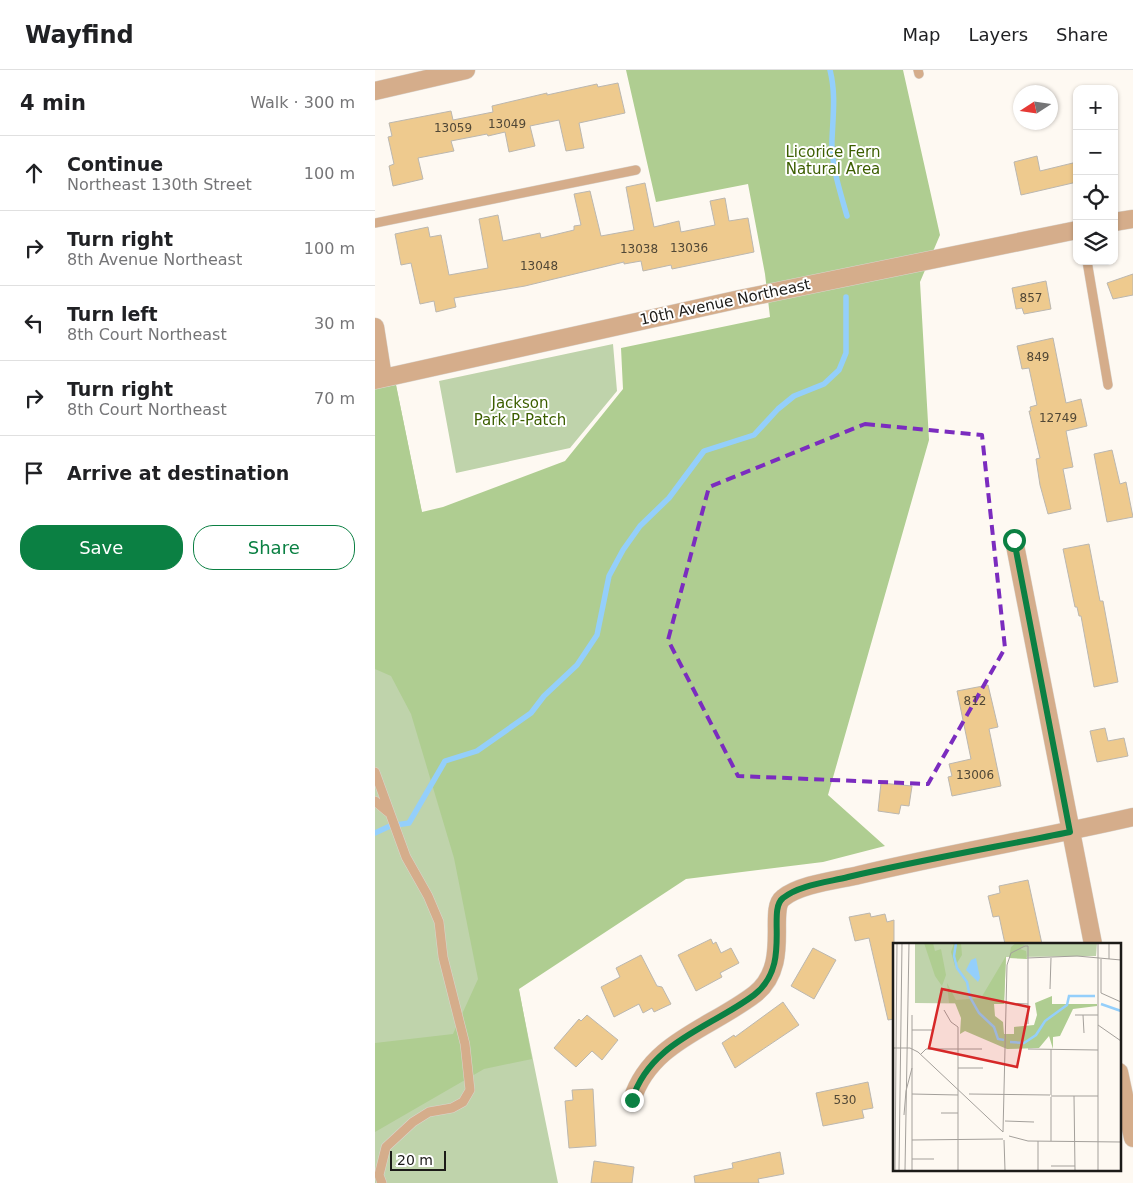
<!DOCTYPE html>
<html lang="en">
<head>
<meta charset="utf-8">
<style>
  body { margin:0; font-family:"DejaVu Sans",sans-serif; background:#f2f2f2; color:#202124 }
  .controls { position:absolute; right:15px; top:15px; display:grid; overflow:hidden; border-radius:10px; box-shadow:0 1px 4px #0004 }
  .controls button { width:45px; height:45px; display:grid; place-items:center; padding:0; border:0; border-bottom:1px solid #e0e0e0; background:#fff; color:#202124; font:25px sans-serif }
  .compass { position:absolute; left:638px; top:15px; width:45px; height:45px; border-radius:50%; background:#fff; box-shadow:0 1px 4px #0004; rotate:258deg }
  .scale { position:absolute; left:15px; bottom:12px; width:56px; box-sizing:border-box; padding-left:5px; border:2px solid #1c1b18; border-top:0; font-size:14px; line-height:18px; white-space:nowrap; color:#1c1b18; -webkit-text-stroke:4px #fff; paint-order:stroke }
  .stop { position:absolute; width:15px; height:15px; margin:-11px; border:4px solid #0b8043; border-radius:50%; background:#fff }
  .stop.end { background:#0b8043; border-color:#fff; box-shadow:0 1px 5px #0008 }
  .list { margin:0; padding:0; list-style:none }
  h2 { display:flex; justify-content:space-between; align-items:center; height:65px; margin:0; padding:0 20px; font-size:21px }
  h2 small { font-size:16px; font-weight:400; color:#757577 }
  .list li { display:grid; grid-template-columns:32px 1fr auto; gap:15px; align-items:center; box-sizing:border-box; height:75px; padding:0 20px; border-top:1px solid #e0e0e0 }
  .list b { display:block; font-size:19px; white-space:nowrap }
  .list p { margin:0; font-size:16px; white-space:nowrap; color:#757577 }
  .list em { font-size:16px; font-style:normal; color:#757577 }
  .actions { display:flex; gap:10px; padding:15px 20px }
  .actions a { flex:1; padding:11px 0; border:1px solid #0b8043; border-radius:20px; text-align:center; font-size:18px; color:#0b8043 }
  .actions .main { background:#0b8043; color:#fff }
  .icon { flex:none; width:28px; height:28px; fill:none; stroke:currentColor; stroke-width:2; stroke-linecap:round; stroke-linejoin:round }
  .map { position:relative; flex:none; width:758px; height:1113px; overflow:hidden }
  header { display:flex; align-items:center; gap:30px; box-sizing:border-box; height:70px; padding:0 25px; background:#fff; border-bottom:1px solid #e0e0e0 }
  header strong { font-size:24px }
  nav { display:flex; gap:28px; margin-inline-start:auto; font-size:18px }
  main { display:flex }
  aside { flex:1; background:#fff }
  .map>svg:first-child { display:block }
</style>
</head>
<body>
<header>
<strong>Wayfind</strong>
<nav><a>Map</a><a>Layers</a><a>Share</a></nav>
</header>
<main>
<aside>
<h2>4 min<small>Walk · 300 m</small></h2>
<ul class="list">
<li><svg class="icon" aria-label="ahead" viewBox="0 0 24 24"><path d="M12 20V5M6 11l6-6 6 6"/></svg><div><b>Continue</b><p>Northeast 130th Street</p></div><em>100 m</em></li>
<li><svg class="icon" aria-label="right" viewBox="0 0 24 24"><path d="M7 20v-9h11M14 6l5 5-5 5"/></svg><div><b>Turn right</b><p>8th Avenue Northeast</p></div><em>100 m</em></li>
<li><svg class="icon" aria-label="left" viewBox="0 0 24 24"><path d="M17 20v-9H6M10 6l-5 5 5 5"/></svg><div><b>Turn left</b><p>8th Court Northeast</p></div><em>30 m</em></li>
<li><svg class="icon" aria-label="right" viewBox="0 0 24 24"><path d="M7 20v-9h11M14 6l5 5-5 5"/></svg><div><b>Turn right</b><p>8th Court Northeast</p></div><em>70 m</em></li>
<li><svg class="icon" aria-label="arrive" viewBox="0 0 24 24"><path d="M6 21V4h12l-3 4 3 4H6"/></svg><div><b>Arrive at destination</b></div></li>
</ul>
<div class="actions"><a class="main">Save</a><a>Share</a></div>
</aside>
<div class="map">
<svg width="758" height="1113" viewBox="0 0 758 1113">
  <rect width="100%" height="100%" fill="#fef9f2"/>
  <!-- green -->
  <path fill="#bfd3ab" d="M 238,274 L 242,321 L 195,378 L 81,403 L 64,311 Z
    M 21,315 L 183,1113 L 0,1113 L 0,319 Z"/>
  <!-- forest -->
  <path fill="#afcd91" d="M 251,0 L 528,0 L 565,165 L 545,212 L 554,370 L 453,725 L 510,776 L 448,792 L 311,809 L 144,919 L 157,989 L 109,999 L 0,1062 L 0,973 L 78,964 L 103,909 L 79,788 L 36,644 L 16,606 L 0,599 L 0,319 L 21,315 L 47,442 L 68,437 L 190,391 L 248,319 L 246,278 L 395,247 L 390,204 L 373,114 L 281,132 Z"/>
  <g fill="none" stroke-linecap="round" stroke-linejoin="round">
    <!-- stream -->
    <path stroke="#94cffb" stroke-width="5.5" d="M 455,0 C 461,24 458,45 457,70 C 456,95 465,121 472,146
      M 0,763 L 15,756 L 34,753 L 70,691 L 102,681 L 156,643 L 169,626 L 202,595 L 222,565 L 234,506 L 248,480 L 265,456 L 294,428 L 329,381 L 379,365 L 403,339 L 419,326 L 449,314 L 464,300 L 471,283 L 471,227"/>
  </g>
  <!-- building -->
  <path fill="#eeca8e" stroke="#bbb7b0" d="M 243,13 L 250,43 L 204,53 L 209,78 L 191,81 L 184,50 L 155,56 L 160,76 L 134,82 L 130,62 L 113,66 L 112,64 L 76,71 L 79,81 L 43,88 L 48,109 L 18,116 L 14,96 L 19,94 L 13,67 L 17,66 L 14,53 L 76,41 L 78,50 L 118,42 L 117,36 L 172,23 L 172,25 L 222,14 L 223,17 Z
    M 662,86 L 665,101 L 702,92 L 702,112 L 646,125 L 639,92 Z
    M 270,113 L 279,157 L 304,151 L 306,162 L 340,155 L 335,131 L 350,128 L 354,151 L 373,148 L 379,182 L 297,199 L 296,195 L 268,201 L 266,191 L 249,194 L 249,192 L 150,216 L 79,228 L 81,237 L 61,242 L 59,231 L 45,234 L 36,193 L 26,195 L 20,164 L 53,157 L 55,167 L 66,165 L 74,205 L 113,198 L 104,149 L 123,145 L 128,171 L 165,163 L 166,168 L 199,160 L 199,156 L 206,155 L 199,124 L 215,121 L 226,166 L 259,160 L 251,117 Z
    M 758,204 L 758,225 L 738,229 L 732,213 Z
    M 671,211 L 676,239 L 649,244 L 647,238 L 641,239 L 637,218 Z
    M 678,268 L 691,333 L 706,329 L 712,356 L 691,361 L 698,397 L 688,399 L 696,439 L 673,444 L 665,415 L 661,389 L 665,388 L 654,341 L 656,341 L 655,337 L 662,335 L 654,298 L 647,299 L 642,276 Z
    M 737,380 L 745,414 L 751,412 L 758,447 L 732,452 L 719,384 Z
    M 714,474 L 725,531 L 728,531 L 743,612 L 719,617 L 706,546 L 704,546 L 702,537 L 700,537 L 688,479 Z
    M 613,615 L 623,657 L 614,659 L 626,716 L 577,726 L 573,707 L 577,706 L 574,694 L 596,689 L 582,621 Z
    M 730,658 L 733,671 L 749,668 L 753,686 L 722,692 L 715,661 Z
    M 506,713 L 537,716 L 534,736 L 526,735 L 524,744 L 503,741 Z
    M 653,810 L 667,874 L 630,874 L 624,846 L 618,847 L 613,826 L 625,823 L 624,816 Z
    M 495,843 L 496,847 L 510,844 L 512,852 L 519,850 L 519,949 L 513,950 L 494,868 L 480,871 L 474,847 Z
    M 336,869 L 338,874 L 341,872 L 346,883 L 356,878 L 364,893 L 345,903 L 347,907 L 321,921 L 303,885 Z
    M 438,878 L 461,890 L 439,929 L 416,916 Z
    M 266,885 L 282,916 L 287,917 L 296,934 L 279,942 L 277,938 L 268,943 L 264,934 L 239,947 L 226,917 L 245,907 L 241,898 Z
    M 408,932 L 424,955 L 360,998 L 347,973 L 359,965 L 360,967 Z
    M 212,945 L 243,970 L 227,990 L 217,981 L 201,997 L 179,978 L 204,949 L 206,951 Z
    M 493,1012 L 498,1038 L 487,1040 L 489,1048 L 448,1056 L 441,1023 Z
    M 218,1019 L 221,1076 L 194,1078 L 190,1031 L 198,1030 L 197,1020 Z
    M 405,1082 L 409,1104 L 383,1109 L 384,1113 L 320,1113 L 319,1106 L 358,1098 L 357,1093 Z
    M 219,1091 L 259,1097 L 257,1113 L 216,1113 Z"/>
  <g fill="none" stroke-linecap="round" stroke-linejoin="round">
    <!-- service casing -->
    <g stroke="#dad5cf" stroke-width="10">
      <path id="service" d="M 543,0 L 544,4
        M 0,153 L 261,100
        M 712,191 L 733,315
        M 0,702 L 31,787 L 53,826 L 64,852 L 68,887 L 90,974 L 95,1020 L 88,1032 L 77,1038 L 54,1042 L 38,1052 L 11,1077 L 4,1105 L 7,1113
        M 0,731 L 13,742"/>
    </g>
    <!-- minor casing -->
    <g stroke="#dad5cf" stroke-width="19">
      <path id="minor" d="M 0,21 L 91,0
        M 739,152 L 758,149
        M 0,257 L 8,308
        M 0,310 L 365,229 L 702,160
        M 639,470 L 718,874
        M 744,1002 L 758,1068
        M 257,1030 C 275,972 336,958 380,924 C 417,895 392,840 408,828 C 425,814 463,810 484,805 C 575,783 667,768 758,747"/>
    </g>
    <!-- service -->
    <use href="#service" stroke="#d5ad8b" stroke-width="9"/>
    <!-- minor -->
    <use href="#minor" stroke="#d5ad8b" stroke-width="18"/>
  </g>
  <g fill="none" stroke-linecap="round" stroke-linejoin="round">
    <!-- route -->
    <path stroke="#0b8043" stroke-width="6" d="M 257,1030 C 275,972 335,958 379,925 C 418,895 391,841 408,828 C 424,815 453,812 473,807 C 546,790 621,777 695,762 L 639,470"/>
  </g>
  <!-- marked area -->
  <path fill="none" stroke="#7b2cbf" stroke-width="4" stroke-dasharray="10 6" stroke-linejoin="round" d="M 490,354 L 607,365 L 630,578 L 553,714 L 363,706 L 293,570 L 334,417 Z"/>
  <g text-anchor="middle" stroke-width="4" stroke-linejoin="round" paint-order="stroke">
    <!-- number labels -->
    <g font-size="12" fill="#504736">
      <text x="132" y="58">13049</text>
      <text x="78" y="62">13059</text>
      <text x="314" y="182">13036</text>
      <text x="264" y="183">13038</text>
      <text x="164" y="200">13048</text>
      <text x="656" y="232">857</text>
      <text x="663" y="291">849</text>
      <text x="683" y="352">12749</text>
      <text x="600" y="635">812</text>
      <text x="600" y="709">13006</text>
      <text x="470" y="1034">530</text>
    </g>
    <!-- park labels -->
    <g font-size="15" fill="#3c5e00" stroke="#fff">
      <text x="458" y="87">Licorice Fern<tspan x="458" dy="17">Natural Area</tspan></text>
      <text x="145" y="338">Jackson<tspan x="145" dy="17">Park P-Patch</tspan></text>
    </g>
    <!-- street labels -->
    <g font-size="15" fill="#1c1b18" stroke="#fff">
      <text transform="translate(350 232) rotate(-12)" y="5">10th Avenue Northeast</text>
    </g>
  </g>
  <!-- overview -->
  <g transform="translate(518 873)">
    <rect width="228" height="228" fill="#fef9f2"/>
    <path d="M 22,0 L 204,0 L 203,13 L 113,14 L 111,61 L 22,60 Z" fill="#bfd3ab"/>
    <path d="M 31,0 L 40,0 L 42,8 L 48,6 L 53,32 L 49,43 L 42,33 ZM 61,0 L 68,0 L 69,12 L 62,23 L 58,9 ZM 123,0 L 132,2 L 127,6 L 133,8 L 134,16 L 116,15 L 118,4 ZM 113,13 L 111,61 L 101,61 L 102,73 L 110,79 L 111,91 L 121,91 L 121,84 L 141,82 L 144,72 L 142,60 L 159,53 L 159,61 L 204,61 L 204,63 L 180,66 L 167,93 L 160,94 L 160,106 L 156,93 L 146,105 L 114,106 L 72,88 L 67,91 L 68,75 L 62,60 L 56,60 L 54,40 L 63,57 L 88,55 Z" fill="#afcd91"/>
    <path d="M 83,15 L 87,35 L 85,39 L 73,27 L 78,17 Z" fill="#94cffb"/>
    <path fill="none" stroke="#94cffb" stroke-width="2.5" d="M 63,0 L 61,13 L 64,25 L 74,39 L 77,54 L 86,70 L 101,84 L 105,96 L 111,97M 208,61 L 228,68M 117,99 L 131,100 L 143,92 L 152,78 L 174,62 L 176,53 L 202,53"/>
    <path fill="none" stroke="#a4a09b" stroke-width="1" d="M 205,0 L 205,227M 216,0 L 216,16M 134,15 L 184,13 L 228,17M 208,16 L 208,50 L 228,59M 157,46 L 158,15M 112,60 L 135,61M 51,67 L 58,79 L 65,84 L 65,227M 19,72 L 19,105M 182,72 L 205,72M 190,72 L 191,90M 205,82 L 228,98M 19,87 L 40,87M 0,105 L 17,105 L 25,109 L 110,189M 135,106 L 205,107M 28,111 L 33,106 L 89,106M 65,125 L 90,125M 19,151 L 65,152M 76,151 L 157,152M 158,152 L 158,106M 158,153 L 205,153M 181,153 L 182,227M 158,154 L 158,198M 48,170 L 65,170M 11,172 L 13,148 L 19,125M 112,178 L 141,179M 110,189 L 114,22 L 118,10 L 132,3 L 135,3 L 135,81M 116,193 L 135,198 L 228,199M 19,197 L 110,196M 111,197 L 112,227M 145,198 L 145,227M 19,216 L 41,216M 158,223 L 182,223M 2,227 L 4,0M 6,227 L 9,0M 12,227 L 16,0M 19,227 L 19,105"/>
    <path fill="#d62828" fill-opacity="0.15" stroke="#d62828" stroke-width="2.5" d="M 49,46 L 136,64 L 124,124 L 36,105 Z"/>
    <rect width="228" height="228" fill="none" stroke="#1c1b18" stroke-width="2.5"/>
  </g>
</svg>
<div class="controls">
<button>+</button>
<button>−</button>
<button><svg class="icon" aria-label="locate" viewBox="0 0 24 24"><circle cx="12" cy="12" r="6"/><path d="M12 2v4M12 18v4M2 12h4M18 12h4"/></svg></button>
<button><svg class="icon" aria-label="layers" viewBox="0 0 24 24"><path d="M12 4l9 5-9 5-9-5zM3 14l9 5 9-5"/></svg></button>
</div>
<svg class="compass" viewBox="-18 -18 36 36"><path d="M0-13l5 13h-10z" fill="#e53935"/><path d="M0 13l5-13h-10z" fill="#757577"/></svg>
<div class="scale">20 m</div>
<div class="stop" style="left:639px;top:470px"></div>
<div class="stop end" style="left:257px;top:1030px"></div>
</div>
</main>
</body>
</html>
